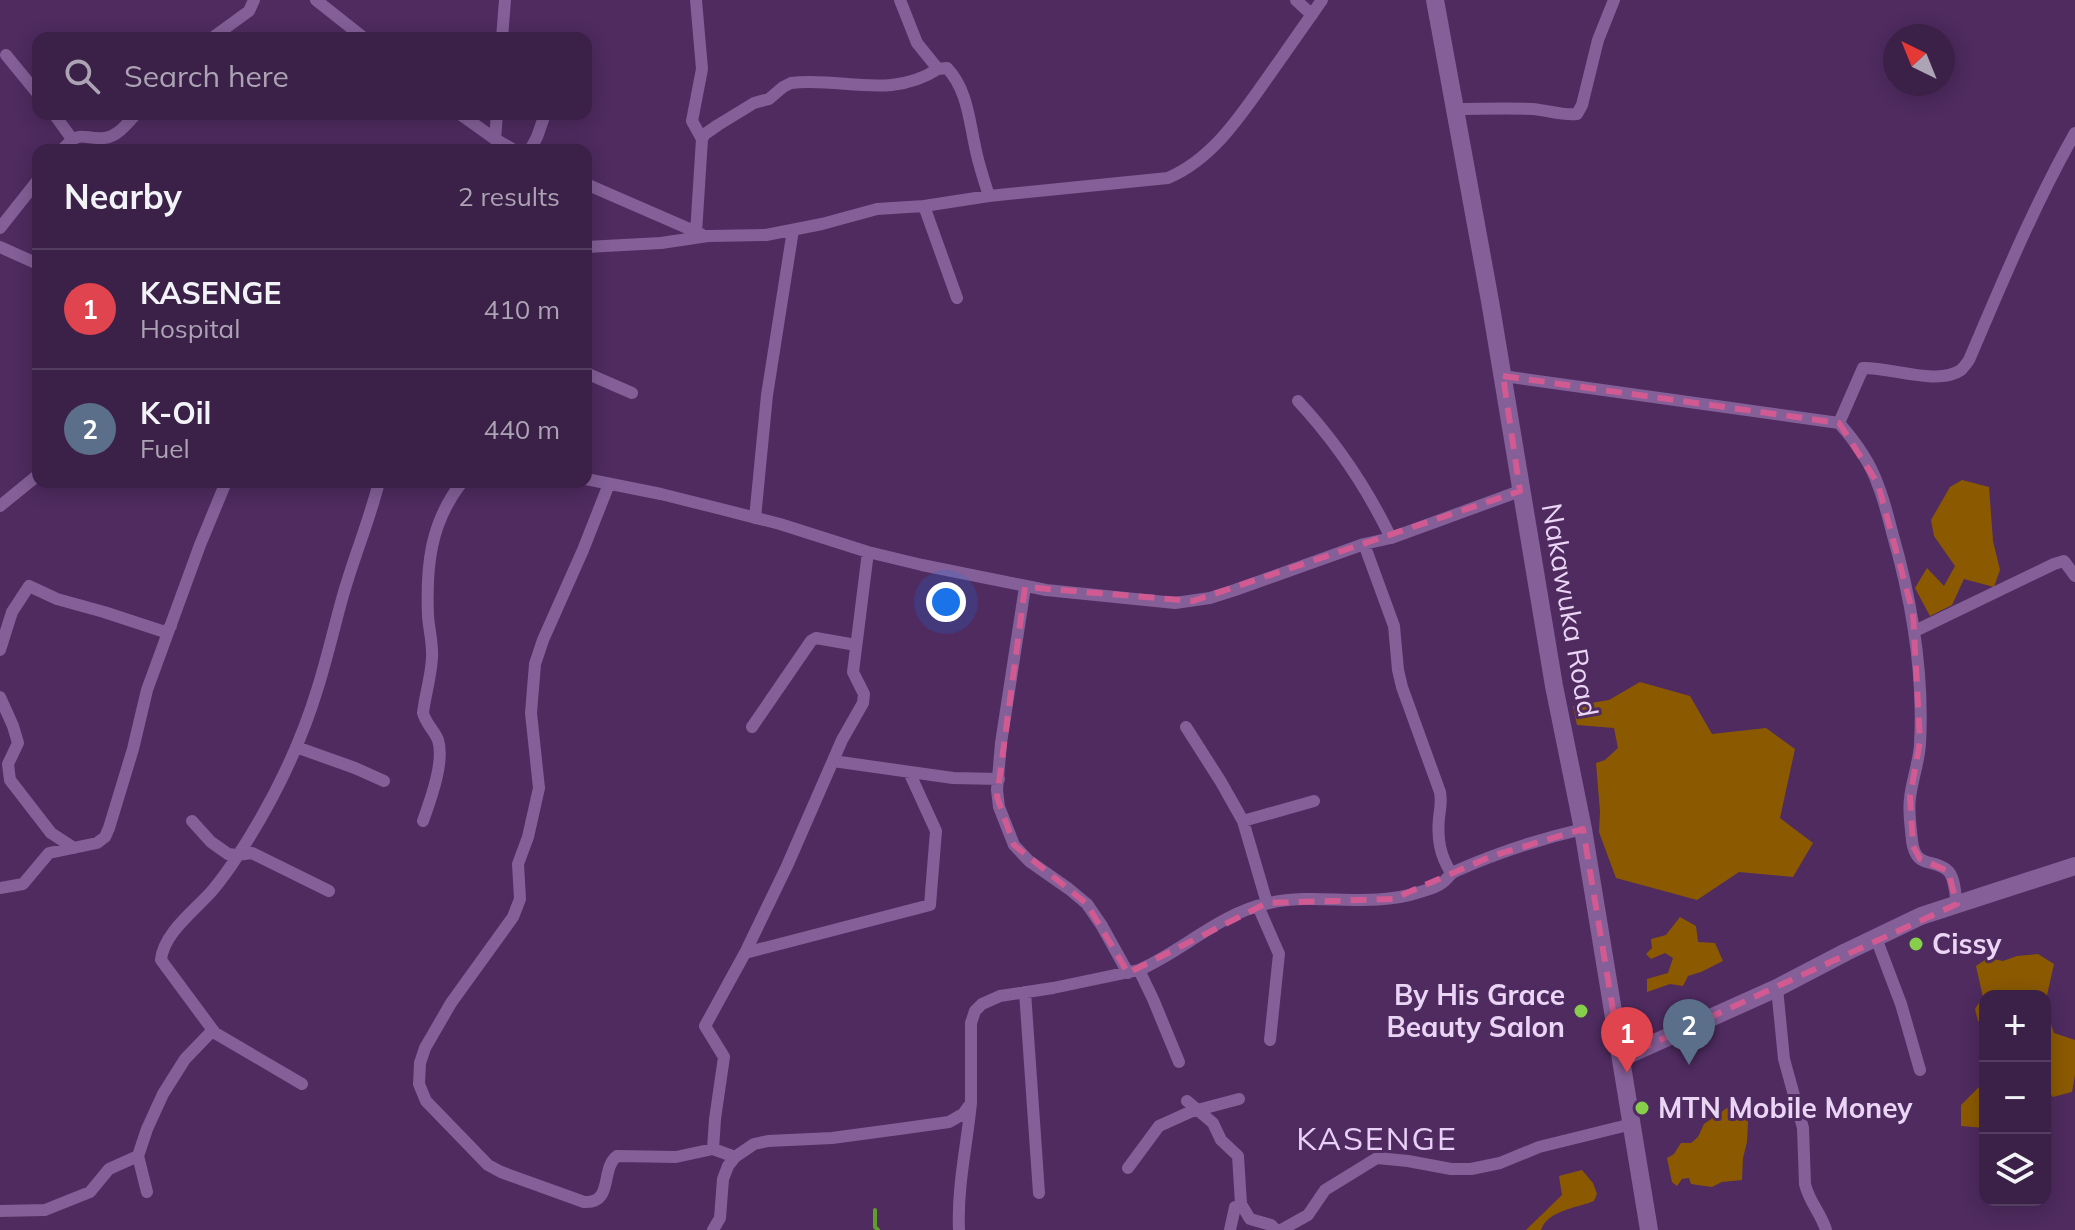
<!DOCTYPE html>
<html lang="en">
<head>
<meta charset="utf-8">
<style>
  body { margin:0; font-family:Mulish,sans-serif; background:#462d52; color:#f1f3f6 }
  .controls { position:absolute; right:24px; bottom:24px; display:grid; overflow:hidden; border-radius:16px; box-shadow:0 4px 20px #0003 }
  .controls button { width:72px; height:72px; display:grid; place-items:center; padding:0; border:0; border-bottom:2px solid #543e60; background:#3b2048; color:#f1f3f6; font:40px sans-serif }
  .compass { position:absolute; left:1883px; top:24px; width:72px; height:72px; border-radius:50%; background:#3b2048; box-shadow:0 4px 20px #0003; rotate:317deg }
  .you { position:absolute; left:946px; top:602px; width:28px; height:28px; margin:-20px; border:6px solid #fff; border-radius:50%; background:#1a73e8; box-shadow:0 0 0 12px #1a73e833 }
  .badge { display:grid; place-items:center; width:52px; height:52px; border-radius:50%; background:#8abfa5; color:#fff; font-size:26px; font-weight:700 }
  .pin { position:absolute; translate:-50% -66px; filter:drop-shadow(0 2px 4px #0008) }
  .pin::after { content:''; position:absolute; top:42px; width:28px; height:24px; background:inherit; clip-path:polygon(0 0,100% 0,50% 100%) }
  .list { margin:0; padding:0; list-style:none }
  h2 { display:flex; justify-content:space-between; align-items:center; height:104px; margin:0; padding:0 32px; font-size:34px }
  h2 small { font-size:26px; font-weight:400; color:#aca3b4 }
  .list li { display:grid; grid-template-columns:52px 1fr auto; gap:24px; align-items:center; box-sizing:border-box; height:120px; padding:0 32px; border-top:2px solid #543e60 }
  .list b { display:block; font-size:30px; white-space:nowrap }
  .list p { margin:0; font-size:26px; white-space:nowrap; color:#aca3b4 }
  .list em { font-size:26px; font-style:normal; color:#aca3b4 }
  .icon { flex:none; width:44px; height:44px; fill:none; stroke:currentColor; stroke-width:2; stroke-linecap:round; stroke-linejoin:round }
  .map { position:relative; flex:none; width:2075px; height:1230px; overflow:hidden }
  .search { position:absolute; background:#3b2048; box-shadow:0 4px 20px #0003; left:32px; top:32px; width:560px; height:88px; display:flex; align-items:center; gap:20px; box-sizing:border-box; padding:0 28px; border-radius:16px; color:#aca3b4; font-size:30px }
  .panel { position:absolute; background:#3b2048; box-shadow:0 4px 20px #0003; left:32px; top:144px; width:560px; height:344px; border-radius:16px }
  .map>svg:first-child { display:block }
</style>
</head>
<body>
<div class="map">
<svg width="2075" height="1230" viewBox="0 0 2075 1230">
  <rect width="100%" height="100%" fill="#4f2b60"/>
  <!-- green -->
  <path fill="#8b5a00" d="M 1962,480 L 1989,487 L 1993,541 L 2000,570 L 1994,587 L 1964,579 L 1952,605 L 1930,616 L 1915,588 L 1927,568 L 1944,586 L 1955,566 L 1934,536 L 1931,520 L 1950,487 Z
    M 1640,682 L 1690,696 L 1712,734 L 1766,728 L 1795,749 L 1780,818 L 1813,843 L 1793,877 L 1739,872 L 1697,900 L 1616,878 L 1599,832 L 1600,811 L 1596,763 L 1605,760 L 1618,748 L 1614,728 L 1577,725 L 1573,706 L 1609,700 Z
    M 1680,917 L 1696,926 L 1698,942 L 1715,943 L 1723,961 L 1701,972 L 1688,976 L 1683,986 L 1670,984 L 1647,992 L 1647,979 L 1668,973 L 1673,958 L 1665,953 L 1651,959 L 1646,954 L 1652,948 L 1651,939 L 1666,935 Z
    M 2038,954 L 2054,964 L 2045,1004 L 2045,996 L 1985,996 L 1985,1022 L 1978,1021 L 1975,1009 L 1983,997 L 1976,966 L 1988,958 L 2003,961 L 2017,956 Z
    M 2045,1007 L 2054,1033 L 2075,1040 L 2075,1075 L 2072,1092 L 2053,1097 L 2045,1088 Z
    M 1985,1081 L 1985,1128 L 1961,1126 L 1961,1105 Z
    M 1727,1108 L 1744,1108 L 1748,1122 L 1747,1142 L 1743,1158 L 1742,1180 L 1722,1182 L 1712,1187 L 1691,1184 L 1689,1178 L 1682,1179 L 1677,1186 L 1672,1182 L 1667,1158 L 1674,1154 L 1681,1143 L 1691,1143 L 1698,1137 L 1704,1124 Z
    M 1582,1170 L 1593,1183 L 1597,1194 L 1594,1201 C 1577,1208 1548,1210 1541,1230 L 1526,1230 L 1562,1195 L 1559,1176 Z"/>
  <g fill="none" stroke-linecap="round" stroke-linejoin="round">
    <!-- stream -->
    <path stroke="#619d2a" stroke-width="4" d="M 875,1210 L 875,1227 L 878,1230"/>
    <!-- minor -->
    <path stroke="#845f98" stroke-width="12" d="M 316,0 L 364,38
      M 696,0 L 702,69 L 692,121 L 702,139
      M 900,0 L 917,43 L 938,69 L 947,68 C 967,89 969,119 975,146 C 978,163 984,180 989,196
      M 1296,0 L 1312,15
      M 212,38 L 249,11 L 254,0
      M 502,38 L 505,0
      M 6,55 L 38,94
      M 1454,109 C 1480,109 1506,108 1532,109 C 1547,110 1563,116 1577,114 L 1582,105 L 1598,40 L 1614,0
      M 54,114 L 72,139
      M 460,114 L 495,139
      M 497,114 L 495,139 L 514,150
      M 62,150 C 81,128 82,140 104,138 C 117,137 128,123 136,114
      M 530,150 L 537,137 L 545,114
      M 586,184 L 701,234
      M 924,206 L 957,298
      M 0,228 L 38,180
      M 696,233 L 702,139 L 705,134 L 718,125 L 754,103 L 769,99 L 783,87 L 791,83 C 843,77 890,100 938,69
      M 0,247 L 38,264
      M 586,247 L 661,243 L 708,236 L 766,235 L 822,224 L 877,209 L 924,206 L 989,196 L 1168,178 C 1213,159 1241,115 1268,77 C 1286,51 1304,26 1322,0
      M 586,373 L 632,393
      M 1503,376 L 1839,423 C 1855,441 1870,462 1878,485 C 1884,500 1888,516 1892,532 C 1912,601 1924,671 1920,744 C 1919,762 1912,780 1910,798 C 1908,812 1911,827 1912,841 C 1916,869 1932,858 1947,870 C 1955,876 1955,895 1957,904
      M 1298,401 C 1336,442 1367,488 1391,538
      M 1839,423 L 1863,368 C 1890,367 1938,386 1961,370 C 1964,367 1967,363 1969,360 C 2002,283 2034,205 2075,133
      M 586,479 L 661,494 L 717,508 L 780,524 L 868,552 L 922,565 L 1046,590 L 1175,603 L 1210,598 L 1235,590 L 1364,544 L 1391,538 L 1520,491
      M 609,484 L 583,550 L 543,640 L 535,664 L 531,713 L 539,788 L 528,837 L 518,864 L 520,899 L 513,917 L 451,1003 L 425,1048 L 420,1063 L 419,1084 L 426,1101 L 488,1165 L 501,1172 L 584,1202 C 614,1204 600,1169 617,1156 L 676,1157 L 713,1149 L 735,1157
      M 0,506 L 38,475
      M 755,518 L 767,395 L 793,230
      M 1364,544 L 1394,626 L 1398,670 L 1402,687 L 1440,792 C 1442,802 1440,808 1439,818 C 1437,839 1440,855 1451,873
      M 1025,587 L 1001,743 L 997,790 L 999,807 L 1014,845 L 1029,861 L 1069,889 L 1087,904 L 1102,926 L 1128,973
      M 1915,631 L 2054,564 L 2064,561 L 2075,576
      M 0,650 L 12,612 L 29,586 L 57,599 L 104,612 L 165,632 L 171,626
      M 0,697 L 13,726 L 18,743 L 8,764 L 10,780 L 51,833 L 74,848
      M 752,727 L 811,641 L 816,638 L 856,645
      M 1186,727 L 1221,782 L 1243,821 L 1267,903
      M 296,747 L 355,768 L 384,781
      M 833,761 L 953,778 L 999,779
      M 192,821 L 211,842 L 228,854 L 237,855 L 252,853 L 329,891
      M 423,821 C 430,801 445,762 438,740 C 434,730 426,724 423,713 C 425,695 431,677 432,658 C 433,644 429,630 428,616 C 426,566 430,523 462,482
      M 1243,821 L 1314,801
      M 0,888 L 23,884 L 49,853 L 97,843 L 105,837 L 109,828 L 133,749 L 147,690 L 200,545 L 226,482
      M 1258,906 L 1279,954 L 1270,1040
      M 1876,938 L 1901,1004 L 1920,1070
      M 745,953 L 930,905 L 936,831 L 909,772
      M 1139,970 L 1153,999 L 1179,1062
      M 1777,988 L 1784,1059 L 1803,1128 L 1805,1184 C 1809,1202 1821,1213 1826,1230
      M 1025,992 L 1039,1193
      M 302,1084 L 215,1033 L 161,960 C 163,934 194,911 211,892 C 219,883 226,873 233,863 C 269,809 299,750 318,687 C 327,658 334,628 342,599 C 353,559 369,522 379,482
      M 1187,1101 L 1213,1123 L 1221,1140 L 1238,1156 L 1241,1204 L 1250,1219 L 1271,1225 L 1276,1230
      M 713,1149 L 715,1119 L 724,1057 L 705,1026 L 745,953 L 787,866 L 842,740 L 863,703 L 864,694 L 853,672 L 868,552
      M 1128,1168 L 1159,1126 L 1190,1112 L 1239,1099
      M 147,1192 L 138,1156 L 147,1129 L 163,1094 L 185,1059 L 213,1030
      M 0,1211 L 45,1210 L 90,1192 L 109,1169 L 138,1156
      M 713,1230 L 720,1218 L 723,1179 L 728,1166 L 735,1157 L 754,1144 L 768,1141 L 832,1138 L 899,1129 L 949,1122 L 963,1114 L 971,1103 L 971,1023 L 975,1011 L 982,1004 L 1000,996 L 1053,988 L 1139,970 C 1183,951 1220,913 1269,903 C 1319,892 1368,909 1420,892 C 1427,890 1437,887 1442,883 C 1448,879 1449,874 1456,871 C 1497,853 1539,839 1583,829
      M 959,1230 C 957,1187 967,1145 971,1103
      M 1230,1230 L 1235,1207
      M 1281,1230 L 1308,1215 L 1325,1190 L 1377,1158 L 1408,1161 L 1451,1169 L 1471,1169 L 1500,1163 L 1539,1147 L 1632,1124"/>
    <!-- secondary -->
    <path stroke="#845f98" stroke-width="18" d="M 1435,0 L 1490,301 L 1554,686 L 1583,829 L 1649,1230
      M 1621,1058 L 1777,988 L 1846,952 L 1921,916 L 2075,866"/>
  </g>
  <!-- marked area -->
  <path fill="none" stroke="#d05a91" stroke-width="6" stroke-dasharray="16 10" stroke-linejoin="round" d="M 1503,376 L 1839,423 L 1878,484 L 1913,613 L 1920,741 L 1910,797 L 1913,846 L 1920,859 L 1948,871 L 1957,904 L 1621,1058 L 1583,829 L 1492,856 L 1393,899 L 1267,903 L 1128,973 L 1087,904 L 1014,845 L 997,797 L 1025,587 L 1193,601 L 1520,491 Z"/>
  <!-- markers -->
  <g fill="#87cf4a" stroke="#4f2b60" stroke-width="3">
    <circle cx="1916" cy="944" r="8"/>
    <circle cx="1581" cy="1011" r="8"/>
    <circle cx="1642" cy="1108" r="8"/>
  </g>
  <g text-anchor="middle" stroke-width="6" stroke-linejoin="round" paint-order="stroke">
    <!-- street labels -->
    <g font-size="28" fill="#ead5f5" stroke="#4f2b60">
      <text transform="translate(1570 610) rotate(80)" y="10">Nakawuka Road</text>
    </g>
    <!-- poi labels -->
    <g font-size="28" font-weight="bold" fill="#ead5f5" stroke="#4f2b60" text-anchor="start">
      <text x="1932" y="954">Cissy</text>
      <text x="1565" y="1005" text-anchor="end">By His Grace<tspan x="1565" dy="32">Beauty Salon</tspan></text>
      <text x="1658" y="1118">MTN Mobile Money</text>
    </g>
    <!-- quarter labels -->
    <g font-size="32" letter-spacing="2" fill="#e9d0f7" stroke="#4f2b60">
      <text x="1377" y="1150">KASENGE</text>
    </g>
  </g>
</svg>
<div class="controls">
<button>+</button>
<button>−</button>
<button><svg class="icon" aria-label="layers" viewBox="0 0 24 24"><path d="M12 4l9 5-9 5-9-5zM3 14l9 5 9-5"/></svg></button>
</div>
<svg class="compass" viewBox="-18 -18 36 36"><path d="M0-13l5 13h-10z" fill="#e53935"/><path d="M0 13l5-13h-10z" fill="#aca3b4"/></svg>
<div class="you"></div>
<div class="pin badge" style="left:1627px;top:1073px;background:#e0444e">1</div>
<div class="pin badge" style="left:1689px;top:1065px;background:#5c6f8a">2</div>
<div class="search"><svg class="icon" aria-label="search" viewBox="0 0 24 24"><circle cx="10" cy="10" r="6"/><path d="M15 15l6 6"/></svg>Search here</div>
<section class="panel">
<h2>Nearby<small>2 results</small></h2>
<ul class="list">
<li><span class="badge" style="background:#e0444e">1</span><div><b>KASENGE</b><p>Hospital</p></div><em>410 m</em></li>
<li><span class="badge" style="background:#5c6f8a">2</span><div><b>K-Oil</b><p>Fuel</p></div><em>440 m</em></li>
</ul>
</section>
</div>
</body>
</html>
